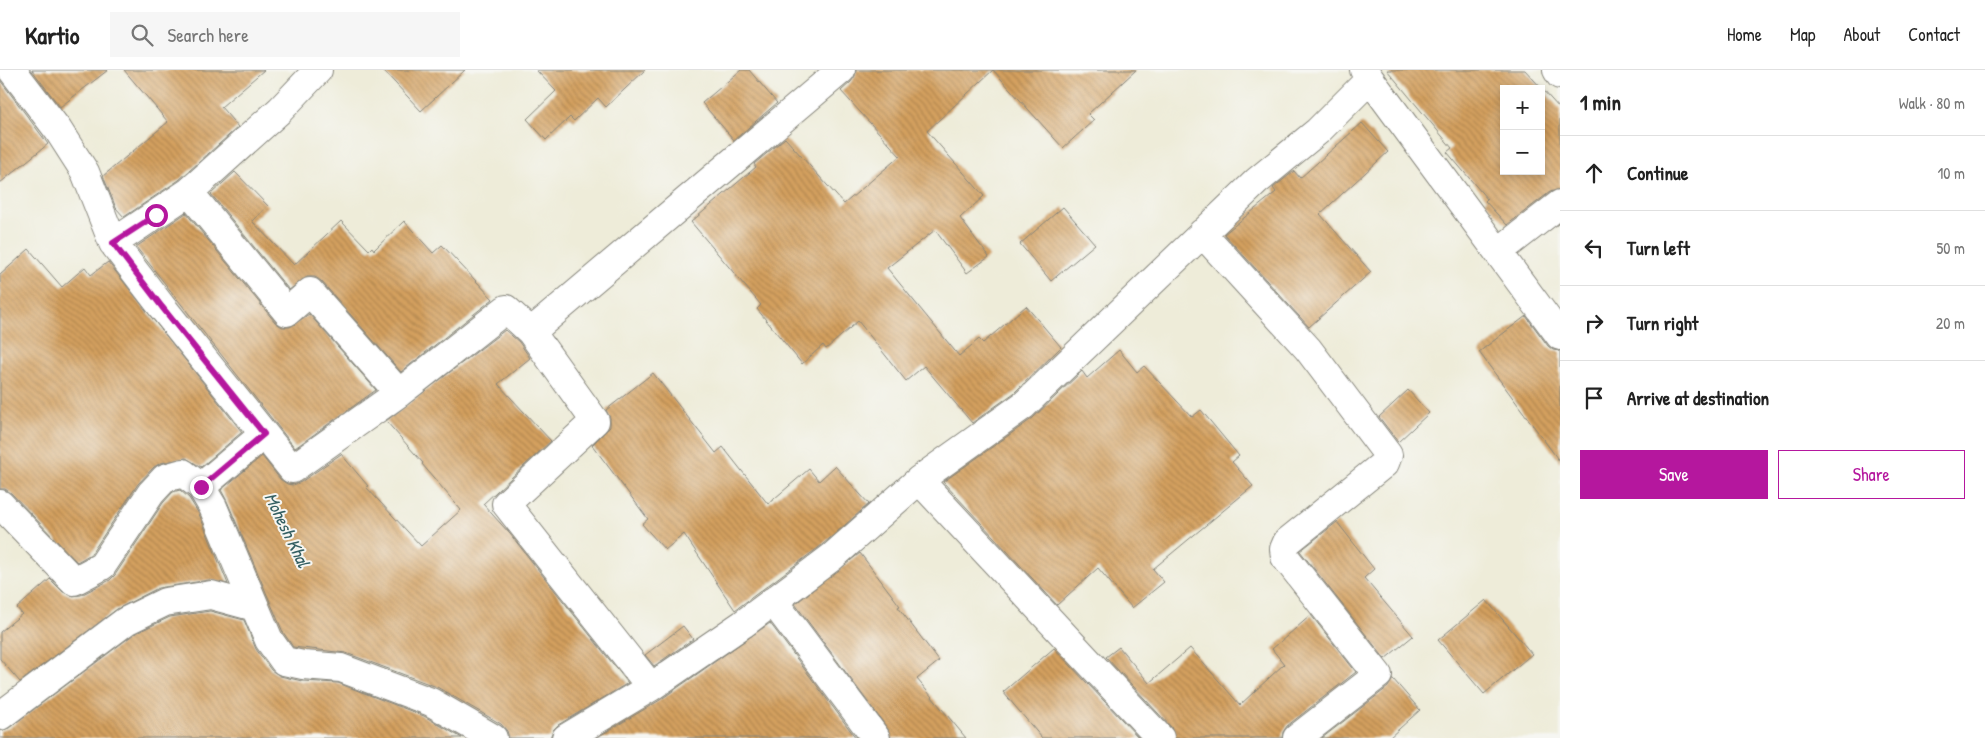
<!DOCTYPE html>
<html lang="en">
<head>
<meta charset="utf-8">
<style>
  body { margin:0; font-family:"Patrick Hand",sans-serif; background:#f6f6f6; color:#222 }
  .controls { position:absolute; right:15px; top:15px; display:grid; overflow:hidden; border-radius:0px; box-shadow:0 2px 8px #0003 }
  .controls button { width:45px; height:45px; display:grid; place-items:center; padding:0; border:0; border-bottom:1px solid #e0e0e0; background:#fff; color:#222; font:25px sans-serif }
  .stop { position:absolute; width:15px; height:15px; margin:-11px; border:4px solid #b5179e; border-radius:50%; background:#fff }
  .stop.end { background:#b5179e; border-color:#fff; box-shadow:0 1px 5px #0008 }
  .list { margin:0; padding:0; list-style:none }
  h2 { display:flex; justify-content:space-between; align-items:center; height:65px; margin:0; padding:0 20px; font-size:21px }
  h2 small { font-size:16px; font-weight:400; color:#767676 }
  .list li { display:grid; grid-template-columns:32px 1fr auto; gap:15px; align-items:center; box-sizing:border-box; height:75px; padding:0 20px; border-top:1px solid #e0e0e0 }
  .list b { display:block; font-size:19px; white-space:nowrap }
  .list em { font-size:16px; font-style:normal; color:#767676 }
  .actions { display:flex; gap:10px; padding:15px 20px }
  .actions a { flex:1; padding:11px 0; border:1px solid #b5179e; border-radius:0px; text-align:center; font-size:18px; color:#b5179e }
  .actions .main { background:#b5179e; color:#fff }
  .icon { flex:none; width:28px; height:28px; fill:none; stroke:currentColor; stroke-width:2; stroke-linecap:round; stroke-linejoin:round }
  .map { position:relative; flex:none; width:1560px; height:668px; overflow:hidden }
  header { display:flex; align-items:center; gap:30px; box-sizing:border-box; height:70px; padding:0 25px; background:#fff; border-bottom:1px solid #e0e0e0 }
  header strong { font-size:24px }
  nav { display:flex; gap:28px; margin-inline-start:auto; font-size:18px }
  .search { width:350px; height:45px; background:#f6f6f6; display:flex; align-items:center; gap:12px; box-sizing:border-box; padding:0 18px; border-radius:0px; color:#767676; font-size:19px }
  main { display:flex }
  aside { flex:1; background:#fff }
  .map>svg:first-child { display:block }
</style>
</head>
<body>
<header>
<strong>Kartio</strong>
<div class="search"><svg class="icon" aria-label="search" viewBox="0 0 24 24"><circle cx="10" cy="10" r="6"/><path d="M15 15l6 6"/></svg>Search here</div>
<nav><a>Home</a><a>Map</a><a>About</a><a>Contact</a></nav>
</header>
<main>
<div class="map">
<svg width="1560" height="668" viewBox="0 0 1560 668">
  <defs>
    <pattern id="building-back-hatch" width="6" height="6" patternUnits="userSpaceOnUse" patternTransform="scale(1.25)"><rect width="6" height="6" fill="#d4a05e"/><path d="M-1 5l2 2M0 0l6 6M5-1l2 2" fill="none" stroke="#ab824d"/></pattern>
  </defs>
  <rect width="100%" height="100%" fill="#f6f6f2"/>
  <filter id="ink" filterUnits="userSpaceOnUse"><feTurbulence type="fractalNoise" baseFrequency=".02" numOctaves="2"/><feDisplacementMap in="SourceGraphic" scale="10" xChannelSelector="R" yChannelSelector="G"/><feConvolveMatrix kernelMatrix="1 2 1 2 8 2 1 2 1" color-interpolation-filters="sRGB"/></filter>
  <filter id="wash" filterUnits="userSpaceOnUse"><feTurbulence type="fractalNoise" baseFrequency=".0096" numOctaves="4" result="noise"/><feDisplacementMap in="SourceGraphic" scale="20" xChannelSelector="R" yChannelSelector="G"/><feGaussianBlur stdDeviation="1.12" result="paint"/><feColorMatrix in="noise" values="0 0 0 0 0 0 0 0 0 0 0 0 0 0 0 0 0 1.4 0 .05"/><feComposite in="paint" operator="in"/></filter>
  <g filter="url(#wash)">
    <rect width="100%" height="100%" fill="#eeecd9"/>
    <g id="blocks">
      <!-- building -->
      <path fill="url(#building-back-hatch)" fill-rule="evenodd" d="M 32,0 L 108,0 L 60,37 Z
        M 124,0 L 264,0 L 221,37 L 238,57 L 179,110 L 124,147 L 116,138 L 103,106 L 168,52 Z
        M 383,0 L 465,0 L 421,41 Z
        M 536,0 L 645,0 L 606,37 L 598,28 L 574,51 L 570,47 L 546,70 L 527,49 L 556,21 Z
        M 741,0 L 749,0 L 777,33 L 734,70 L 702,33 Z
        M 856,0 L 993,0 L 927,61 L 984,126 L 960,148 L 989,187 L 967,203 L 935,160 L 887,198 L 959,286 L 979,269 L 983,273 L 1026,236 L 1061,277 L 1014,323 L 972,353 L 924,296 L 906,311 L 858,251 L 826,279 L 823,275 L 802,294 L 757,239 L 761,235 L 691,152 L 756,97 L 754,94 L 785,68 L 844,134 L 900,86 L 841,21 L 851,12 L 855,6 Z
        M 993,0 L 1136,0 L 1088,44 L 1094,50 L 1063,78 Z
        M 1387,0 L 1525,0 L 1560,39 L 1560,119 L 1550,122 L 1507,155 L 1485,131 L 1487,129 L 1447,82 L 1452,78 ZM 1504,19 L 1541,19 L 1541,101 L 1504,101 Z
        M 0,10 L 48,74 L 0,113 Z
        M 1362,53 L 1388,82 L 1320,144 L 1371,202 L 1309,257 L 1224,164 L 1276,122 L 1273,118 L 1294,101 L 1300,108 Z
        M 235,102 L 268,136 L 252,151 L 294,195 L 341,151 L 369,180 L 372,177 L 374,180 L 404,151 L 433,183 L 442,175 L 493,229 L 401,302 L 321,211 L 315,207 L 307,207 L 289,220 L 211,124 Z
        M 1063,137 L 1095,174 L 1051,211 L 1020,174 Z
        M 186,143 L 275,252 L 282,257 L 290,257 L 309,244 L 376,320 L 295,378 L 136,177 Z
        M 29,179 L 62,217 L 85,197 L 91,205 L 108,192 L 242,362 L 201,397 L 186,388 L 161,393 L 154,397 L 138,414 L 91,484 L 77,492 L 11,423 L 5,419 L 0,419 L 0,205 Z
        M 1526,246 L 1548,276 L 1553,280 L 1560,281 L 1560,392 L 1479,282 Z
        M 505,260 L 519,272 L 530,288 L 498,314 L 551,371 L 483,434 L 510,464 L 628,613 L 558,655 L 553,660 L 550,668 L 509,668 L 507,661 L 501,654 L 437,617 L 346,583 L 293,577 L 283,562 L 227,431 L 221,420 L 262,386 L 280,409 L 287,414 L 293,415 L 301,412 L 341,384 L 368,416 L 366,417 L 421,476 L 461,440 L 422,394 L 423,393 L 386,351 Z
        M 1119,280 L 1137,302 L 1144,296 L 1192,347 L 1201,340 L 1239,386 L 1232,392 L 1253,416 L 1153,499 L 1164,512 L 1132,538 L 1098,498 L 1057,535 L 943,412 L 1033,348 L 1082,301 L 1087,308 Z
        M 653,303 L 716,383 L 723,377 L 768,434 L 809,399 L 819,411 L 835,396 L 869,434 L 822,475 L 735,540 L 684,464 L 665,480 L 642,454 L 648,449 L 592,375 L 610,357 L 610,348 L 606,340 Z
        M 1408,320 L 1429,343 L 1398,372 L 1379,347 Z
        M 180,420 L 189,428 L 199,444 L 228,514 L 209,510 L 158,518 L 117,539 L 20,612 L 0,589 L 0,562 L 22,544 L 17,538 L 50,509 L 63,522 L 72,526 L 81,525 L 110,510 L 115,505 L 163,433 L 173,422 Z
        M 1337,452 L 1374,499 L 1364,508 L 1413,566 L 1385,589 L 1300,481 Z
        M 860,483 L 900,536 L 898,537 L 939,591 L 917,609 L 966,668 L 891,668 L 888,659 L 795,534 Z
        M 1486,530 L 1532,584 L 1484,624 L 1438,570 Z
        M 210,541 L 244,550 L 256,579 L 271,600 L 280,606 L 302,611 L 338,613 L 424,646 L 462,668 L 0,668 L 0,661 L 9,658 L 134,564 L 170,547 Z
        M 1311,545 L 1356,602 L 1287,656 L 1283,662 L 1282,668 L 1175,668 L 1171,657 L 1106,587 L 1119,577 L 1149,613 L 1190,578 L 1240,635 L 1284,594 L 1272,579 Z
        M 770,553 L 856,668 L 596,668 L 660,630 Z
        M 683,556 L 693,569 L 654,596 L 645,585 Z
        M 1054,578 L 1139,668 L 1042,668 L 1003,622 Z
        M 1393,609 L 1420,640 L 1389,668 L 1322,668 L 1388,617 Z"/>
    </g>
  </g>
  <g filter="url(#ink)">
    <use href="#blocks" fill-opacity="0" stroke="#85847a" stroke-width="1"/>
    <g fill="none" stroke-linecap="round" stroke-linejoin="round">
      <!-- minor casing -->
      <g stroke="#85847a" stroke-width="30">
        <path id="minor" d="M 12,0 L 58,60 L 85,102 L 113,173 L 189,122 L 287,242 L 310,222 L 399,323 L 292,399 L 162,237 L 113,173
          M 1557,0 L 1560,5
          M 1370,9 L 1560,266
          M 189,122 L 280,40 L 318,0
          M 1202,163 L 1308,279 L 1388,385 L 1385,393 L 1287,472 L 1284,479 L 1285,487 L 1378,605 L 1297,668
          M 1498,182 L 1560,134
          M 399,323 L 506,239 L 531,262
          M 919,410 L 1160,668
          M 201,417 L 264,364
          M 0,434 L 74,511 L 102,496 L 151,423 L 165,408 L 183,403 L 201,417 L 213,437 L 269,570 L 284,591 L 303,595 L 341,598 L 431,632 L 493,668
          M 773,531 L 876,668
          M 651,617 L 506,434 L 595,351 L 531,262 L 841,0
          M 0,646 L 126,551 L 165,532 L 211,525 L 255,537
          M 566,668 L 651,617 L 743,554 L 832,487 L 919,410 L 1024,335 L 1257,111 L 1318,61 L 1370,9 L 1364,0"/>
      </g>
      <!-- minor -->
      <use href="#minor" stroke="#fff" stroke-width="28"/>
    </g>
  </g>
  <g fill="none" stroke-linecap="round" stroke-linejoin="round" filter="url(#ink)">
    <!-- route -->
    <path stroke="#b5179e" stroke-width="6" d="M 156,145 L 113,173 L 162,237 L 264,364 L 201,417"/>
  </g>
  <g text-anchor="middle" stroke-width="4" stroke-linejoin="round" paint-order="stroke">
    <!-- water labels -->
    <g font-size="18" font-style="italic" fill="#335f62" stroke="#f6f6f2">
      <text transform="translate(287 460) rotate(64)" y="6">Mohesh Khal</text>
    </g>
  </g>
</svg>
<div class="controls">
<button>+</button>
<button>−</button>
</div>
<div class="stop" style="left:156px;top:145px"></div>
<div class="stop end" style="left:201px;top:417px"></div>
</div>
<aside>
<h2>1 min<small>Walk · 80 m</small></h2>
<ul class="list">
<li><svg class="icon" aria-label="ahead" viewBox="0 0 24 24"><path d="M12 20V5M6 11l6-6 6 6"/></svg><div><b>Continue</b></div><em>10 m</em></li>
<li><svg class="icon" aria-label="left" viewBox="0 0 24 24"><path d="M17 20v-9H6M10 6l-5 5 5 5"/></svg><div><b>Turn left</b></div><em>50 m</em></li>
<li><svg class="icon" aria-label="right" viewBox="0 0 24 24"><path d="M7 20v-9h11M14 6l5 5-5 5"/></svg><div><b>Turn right</b></div><em>20 m</em></li>
<li><svg class="icon" aria-label="arrive" viewBox="0 0 24 24"><path d="M6 21V4h12l-3 4 3 4H6"/></svg><div><b>Arrive at destination</b></div></li>
</ul>
<div class="actions"><a class="main">Save</a><a>Share</a></div>
</aside>
</main>
</body>
</html>
